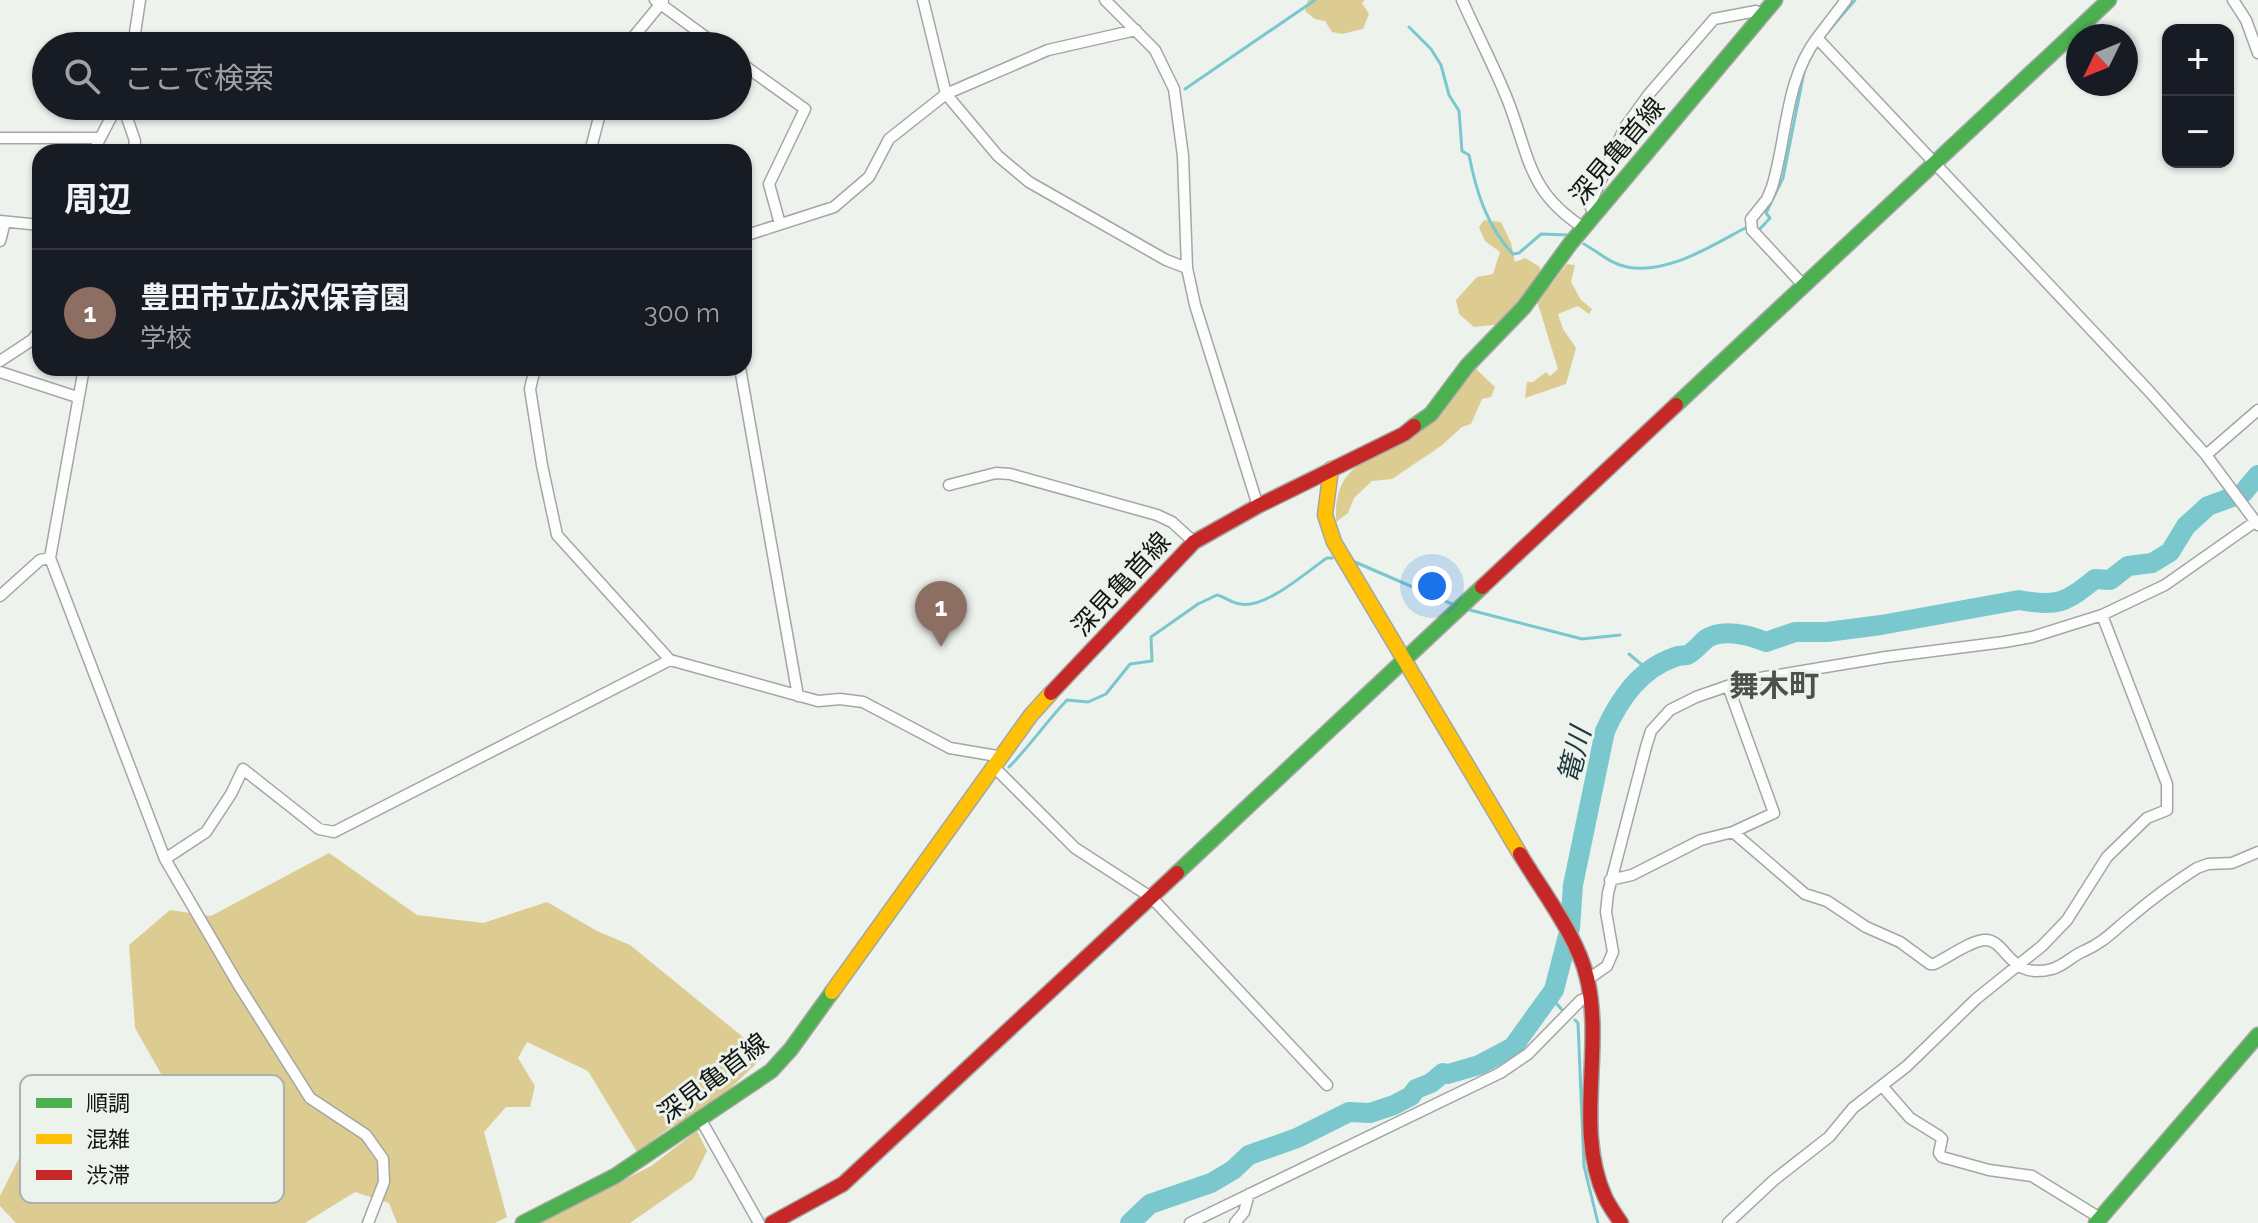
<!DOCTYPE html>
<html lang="ja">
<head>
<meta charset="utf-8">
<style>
  body { margin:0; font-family:Raleway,"Noto Sans JP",sans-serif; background:#242831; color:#f1f3f6 }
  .controls { position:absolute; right:24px; top:24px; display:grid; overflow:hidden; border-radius:16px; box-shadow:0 2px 6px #0004 }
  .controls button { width:72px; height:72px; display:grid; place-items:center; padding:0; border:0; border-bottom:2px solid #363941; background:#171b24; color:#f1f3f6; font:40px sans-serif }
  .compass { position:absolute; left:2066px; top:24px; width:72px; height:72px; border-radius:50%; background:#171b24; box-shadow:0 2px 6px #0004; rotate:227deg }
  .you { position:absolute; left:1432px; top:586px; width:28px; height:28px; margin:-20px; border:6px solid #fff; border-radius:50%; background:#1a73e8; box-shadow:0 0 0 12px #1a73e833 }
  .badge { display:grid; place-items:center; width:52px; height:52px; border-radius:50%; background:#b45309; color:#fff; font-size:26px; font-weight:700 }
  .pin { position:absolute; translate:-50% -66px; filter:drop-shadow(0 2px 4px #0008) }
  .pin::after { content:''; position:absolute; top:42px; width:28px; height:24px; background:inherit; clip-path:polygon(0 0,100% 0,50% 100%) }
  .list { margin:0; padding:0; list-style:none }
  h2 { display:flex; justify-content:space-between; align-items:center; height:104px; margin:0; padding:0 32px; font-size:34px }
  h2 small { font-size:26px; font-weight:400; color:#9ea1a6 }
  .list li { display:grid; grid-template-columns:52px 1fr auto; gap:24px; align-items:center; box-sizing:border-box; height:128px; padding:0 32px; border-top:2px solid #363941 }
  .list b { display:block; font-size:30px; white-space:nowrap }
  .list p { margin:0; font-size:26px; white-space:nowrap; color:#9ea1a6 }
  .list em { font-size:26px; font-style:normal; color:#9ea1a6 }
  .icon { flex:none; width:44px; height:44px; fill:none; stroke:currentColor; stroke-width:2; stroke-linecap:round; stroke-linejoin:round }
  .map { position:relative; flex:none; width:2258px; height:1223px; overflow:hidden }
  .search { position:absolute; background:#171b24; box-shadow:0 2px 6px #0004; left:32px; top:32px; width:720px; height:88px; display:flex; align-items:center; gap:20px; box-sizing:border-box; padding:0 28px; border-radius:44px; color:#9ea1a6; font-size:30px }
  .panel { position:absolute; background:#171b24; box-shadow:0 2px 6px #0004; left:32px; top:144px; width:720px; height:232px; border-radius:24px }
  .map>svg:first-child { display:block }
</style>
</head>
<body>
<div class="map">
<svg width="2258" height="1223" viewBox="0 0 2258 1223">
  <rect width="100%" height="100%" fill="#edf2ed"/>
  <!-- forest -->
  <path fill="#dccc92" d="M 1308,0 L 1365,0 L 1362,3 L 1369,14 L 1363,29 L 1342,34 L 1332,32 L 1325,21 L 1315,19 L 1305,11 Z
    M 1484,220 L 1501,222 L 1511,243 L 1515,262 L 1525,258 L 1540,267 L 1540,277 L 1550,286 L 1567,264 L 1575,265 L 1571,282 L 1581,300 L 1592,309 L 1589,314 L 1578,306 L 1558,314 L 1563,329 L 1576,348 L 1566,384 L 1525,398 L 1527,382 L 1533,382 L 1546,372 L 1550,376 L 1558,369 L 1538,304 L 1529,296 L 1501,324 L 1474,327 L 1459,314 L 1456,300 L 1477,277 L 1493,274 L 1500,252 L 1485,241 L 1479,227 Z
    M 1475,368 L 1495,387 L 1491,397 L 1482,399 L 1471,424 L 1462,427 L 1441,446 L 1392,479 L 1372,481 L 1354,498 L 1348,513 L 1336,522 C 1333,455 1380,462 1421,429 C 1443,412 1458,390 1475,368 Z
    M 329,853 L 417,915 L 483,923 L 547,902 L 597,931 L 630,945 L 765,1055 L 713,1105 L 668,1129 L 637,1152 L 588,1071 L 527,1042 L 518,1058 L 535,1086 L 530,1107 L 506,1107 L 484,1132 L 507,1217 L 495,1223 L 397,1223 L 389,1203 L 355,1192 L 305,1223 L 16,1223 L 0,1206 L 0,1196 L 38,1120 L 97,1130 L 117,1104 L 149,1103 L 164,1079 L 135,1028 L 129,945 L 170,910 L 211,916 Z
    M 697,1131 L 707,1151 L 693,1179 L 630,1223 L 540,1223 L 651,1166 Z"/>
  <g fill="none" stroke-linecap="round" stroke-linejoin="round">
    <!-- stream -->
    <path stroke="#7ac8ce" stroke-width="3" d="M 1409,27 L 1431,49 L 1441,65 L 1449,95 L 1459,111 L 1462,151 L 1469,155 C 1476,191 1487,227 1513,254 L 1519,253 L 1541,234 L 1569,235
      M 1825,35 L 1855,0
      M 1185,89 L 1315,0
      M 1756,229 L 1759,230 L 1770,218 L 1766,213 L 1783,178 L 1804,72
      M 1584,244 C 1598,252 1611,264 1627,267 C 1669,275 1714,244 1749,226
      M 1355,562 L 1452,604
      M 1470,610 L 1582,639 L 1620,635
      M 1629,654 L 1648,670
      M 1009,767 C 1030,746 1046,722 1067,700 L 1088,702 L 1106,694 L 1130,664 L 1152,661 L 1151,637 L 1198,604 L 1217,595 C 1225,597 1232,603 1240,604 C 1266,609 1306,572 1327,558 L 1332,558
      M 1554,990 L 1556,1003 L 1563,1011
      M 1575,1020 L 1578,1023 L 1584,1166 L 1598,1223"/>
    <!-- river -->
    <path stroke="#7ac8ce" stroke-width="20" d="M 1130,1223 L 1150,1204 L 1211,1183 L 1233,1170 L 1249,1155 L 1297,1138 L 1349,1112 L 1370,1113 L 1394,1105 L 1411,1096 L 1416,1089 L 1431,1083 L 1443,1073 L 1448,1074 L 1479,1065 L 1513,1047 L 1554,990 L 1570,928 L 1573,885 L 1605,731 C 1620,698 1640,669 1675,657 C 1679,655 1683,656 1687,655 C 1694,652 1700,644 1706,639 C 1723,628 1749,635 1766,642 L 1795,632 L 1827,632 L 1881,625 L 2019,600 C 2058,607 2065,603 2095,579 L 2110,580 L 2128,566 L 2152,563 L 2170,552 L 2186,526 L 2208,506 L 2243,493 L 2258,475"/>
    <!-- street casing -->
    <g stroke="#a3a7a4" stroke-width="13">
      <path id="street" d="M 655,0 L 718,46
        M 923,0 L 946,94 L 998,156 L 1029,182 L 1166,260 L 1187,268
        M 1105,0 L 1155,50 L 1174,89 L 1183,156 L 1187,268 L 1195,305 L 1258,506
        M 1462,0 C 1477,34 1494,66 1508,101 C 1530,158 1528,192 1584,228
        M 1846,0 L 1817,38 L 2148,390 L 2206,455 L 2258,525
        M 2233,0 L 2246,20 L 2258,53
        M 133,46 L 140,0
        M 626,46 L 663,1
        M 738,61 L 805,109 L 769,184 L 780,224
        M 123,106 L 135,141 L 133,152
        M 0,138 L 100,138
        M 93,152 L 117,106
        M 590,152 L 602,106
        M 1595,214 L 1591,208 L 1591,202 L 1625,127 L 1649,94 L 1714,19 L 1756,11 L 1763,14
        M 0,221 L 40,225
        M 744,236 L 834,207 L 869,177 L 889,139 L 946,94 L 1048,50 L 1136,30
        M 0,241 L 5,222
        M 1804,286 L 1752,230 L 1751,219 L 1767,199 L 1772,187 C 1787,138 1785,80 1817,38
        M 0,361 L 32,340 L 40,330
        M 84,368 L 50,558 L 165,859 L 238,984 L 310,1098 L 366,1135 L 383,1159 L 384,1182 L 368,1223
        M 535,368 L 530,389 L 542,465 L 557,535 L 670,660 L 818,701 L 840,699 L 863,702 L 950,748 L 1003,757
        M 740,368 L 798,696
        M 0,372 L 77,397
        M 2206,455 L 2258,410
        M 949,485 L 996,473 L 1010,474 L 1157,515 L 1172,522 L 1194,542
        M 0,596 L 40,560 L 50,558
        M 995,768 L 1075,848 L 1152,898 L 1327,1085
        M 1733,832 L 1805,894 L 1827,901 L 1866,927 L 1900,942 L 1930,964 L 1934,964 C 1949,957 1968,942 1984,940 C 2007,938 2008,981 2052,969 C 2064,966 2073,955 2084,951 C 2106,941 2114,930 2133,915 C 2153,898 2175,882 2197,868 L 2208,864 L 2232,863 L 2258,852
        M 165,859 L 206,832 L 231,794 L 243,769 L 319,829 L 334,832 L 670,660
        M 1610,880 L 1632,875 L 1701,840 L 1733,832 L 1774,813 L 1728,686
        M 1587,980 L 1607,966 L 1613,952 L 1606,912 L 1608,893 L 1646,747 L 1651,731 L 1670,710 L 1696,697 L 1742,681 L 1886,657 L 2004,642 L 2032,637 L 2102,615 L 2165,585 L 2256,521
        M 1883,1087 L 1910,1118 L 1939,1136 L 1942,1139 L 1939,1153 L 1942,1157 L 1989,1170 L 2032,1176 L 2100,1218
        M 701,1120 L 759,1223
        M 1190,1223 L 1500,1073 L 1528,1054 L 1581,1000 L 1589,998
        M 1235,1223 L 1244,1212 L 1249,1194
        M 1728,1223 L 1774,1180 L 1829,1137 L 1853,1108 L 1907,1066 L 1976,999 L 2042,946 L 2067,920 L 2107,857 L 2147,818 L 2167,810 L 2167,784 L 2102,615"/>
    </g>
    <!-- fast casing -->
    <g stroke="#a3a7a4" stroke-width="17">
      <path id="fast" d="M 1676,405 L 2109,0
        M 1414,426 L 1431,414 L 1467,366 L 1524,307 L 1570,244 L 1775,0
        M 1177,873 L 1482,587
        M 523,1223 L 615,1176 L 771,1071 L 791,1049 L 832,992
        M 2096,1223 L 2258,1035"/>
    </g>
    <!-- slow casing -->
    <g stroke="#a3a7a4" stroke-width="17">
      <path id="slow" d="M 1331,469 L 1325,515 L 1334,542 L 1520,854
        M 832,992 L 1031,715 L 1051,693"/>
    </g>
    <!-- jam casing -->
    <g stroke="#a3a7a4" stroke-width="17">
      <path id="jam" d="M 1482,587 L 1676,405
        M 1051,693 L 1194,542 L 1258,506 L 1404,434 L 1414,426
        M 1520,854 C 1542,891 1578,937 1587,978 C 1604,1049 1574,1129 1605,1197 C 1609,1206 1616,1215 1621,1223
        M 772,1223 L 843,1184 L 1177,873"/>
    </g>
    <!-- street -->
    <use href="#street" stroke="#fcfdfc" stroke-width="10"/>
    <!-- fast -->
    <use href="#fast" stroke="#4caf50" stroke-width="14"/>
    <!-- slow -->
    <use href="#slow" stroke="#ffc107" stroke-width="14"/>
    <!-- jam -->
    <use href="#jam" stroke="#c62828" stroke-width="14"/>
  </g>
  <g text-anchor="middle" stroke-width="6" stroke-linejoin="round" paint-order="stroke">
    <!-- street labels -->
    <g font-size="26" fill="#141715" stroke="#ecf3ec">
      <text transform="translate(1617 151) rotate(-50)" y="9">深見亀首線</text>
      <text transform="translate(1121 584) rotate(-47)" y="9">深見亀首線</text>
      <text transform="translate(713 1078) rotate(-37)" y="9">深見亀首線</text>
    </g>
    <!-- water labels -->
    <g font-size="28" font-style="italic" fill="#1f373a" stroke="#ecf3ec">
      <text transform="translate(1574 755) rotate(-76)" y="10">篭川</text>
    </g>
    <!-- quarter labels -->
    <g font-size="30" font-weight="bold" fill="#4b514b" stroke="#ecf3ec">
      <text x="1774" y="696">舞木町</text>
    </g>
  </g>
  <!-- legend -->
  <rect x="20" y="1075" width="264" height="128" rx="12" fill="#ecf3ec" stroke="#abb1ac" stroke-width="2"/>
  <rect x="36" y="1098" width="36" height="10" fill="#4caf50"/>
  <rect x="36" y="1134" width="36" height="10" fill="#ffc107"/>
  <rect x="36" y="1170" width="36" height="10" fill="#c62828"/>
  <g font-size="22" fill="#141715">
    <text x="86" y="1111">順調</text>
    <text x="86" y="1147">混雑</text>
    <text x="86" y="1183">渋滞</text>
  </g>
</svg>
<div class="controls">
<button>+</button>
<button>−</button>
</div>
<svg class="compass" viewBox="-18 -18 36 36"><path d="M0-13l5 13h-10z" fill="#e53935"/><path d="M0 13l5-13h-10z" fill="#9ea1a6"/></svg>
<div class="you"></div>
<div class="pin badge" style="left:941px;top:647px;background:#8d6e63">1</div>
<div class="search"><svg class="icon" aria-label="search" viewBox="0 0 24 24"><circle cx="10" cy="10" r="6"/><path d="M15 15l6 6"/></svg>ここで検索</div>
<section class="panel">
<h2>周辺<small></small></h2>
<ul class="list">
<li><span class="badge" style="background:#8d6e63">1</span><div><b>豊田市立広沢保育園</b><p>学校</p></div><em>300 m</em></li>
</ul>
</section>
</div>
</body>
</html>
